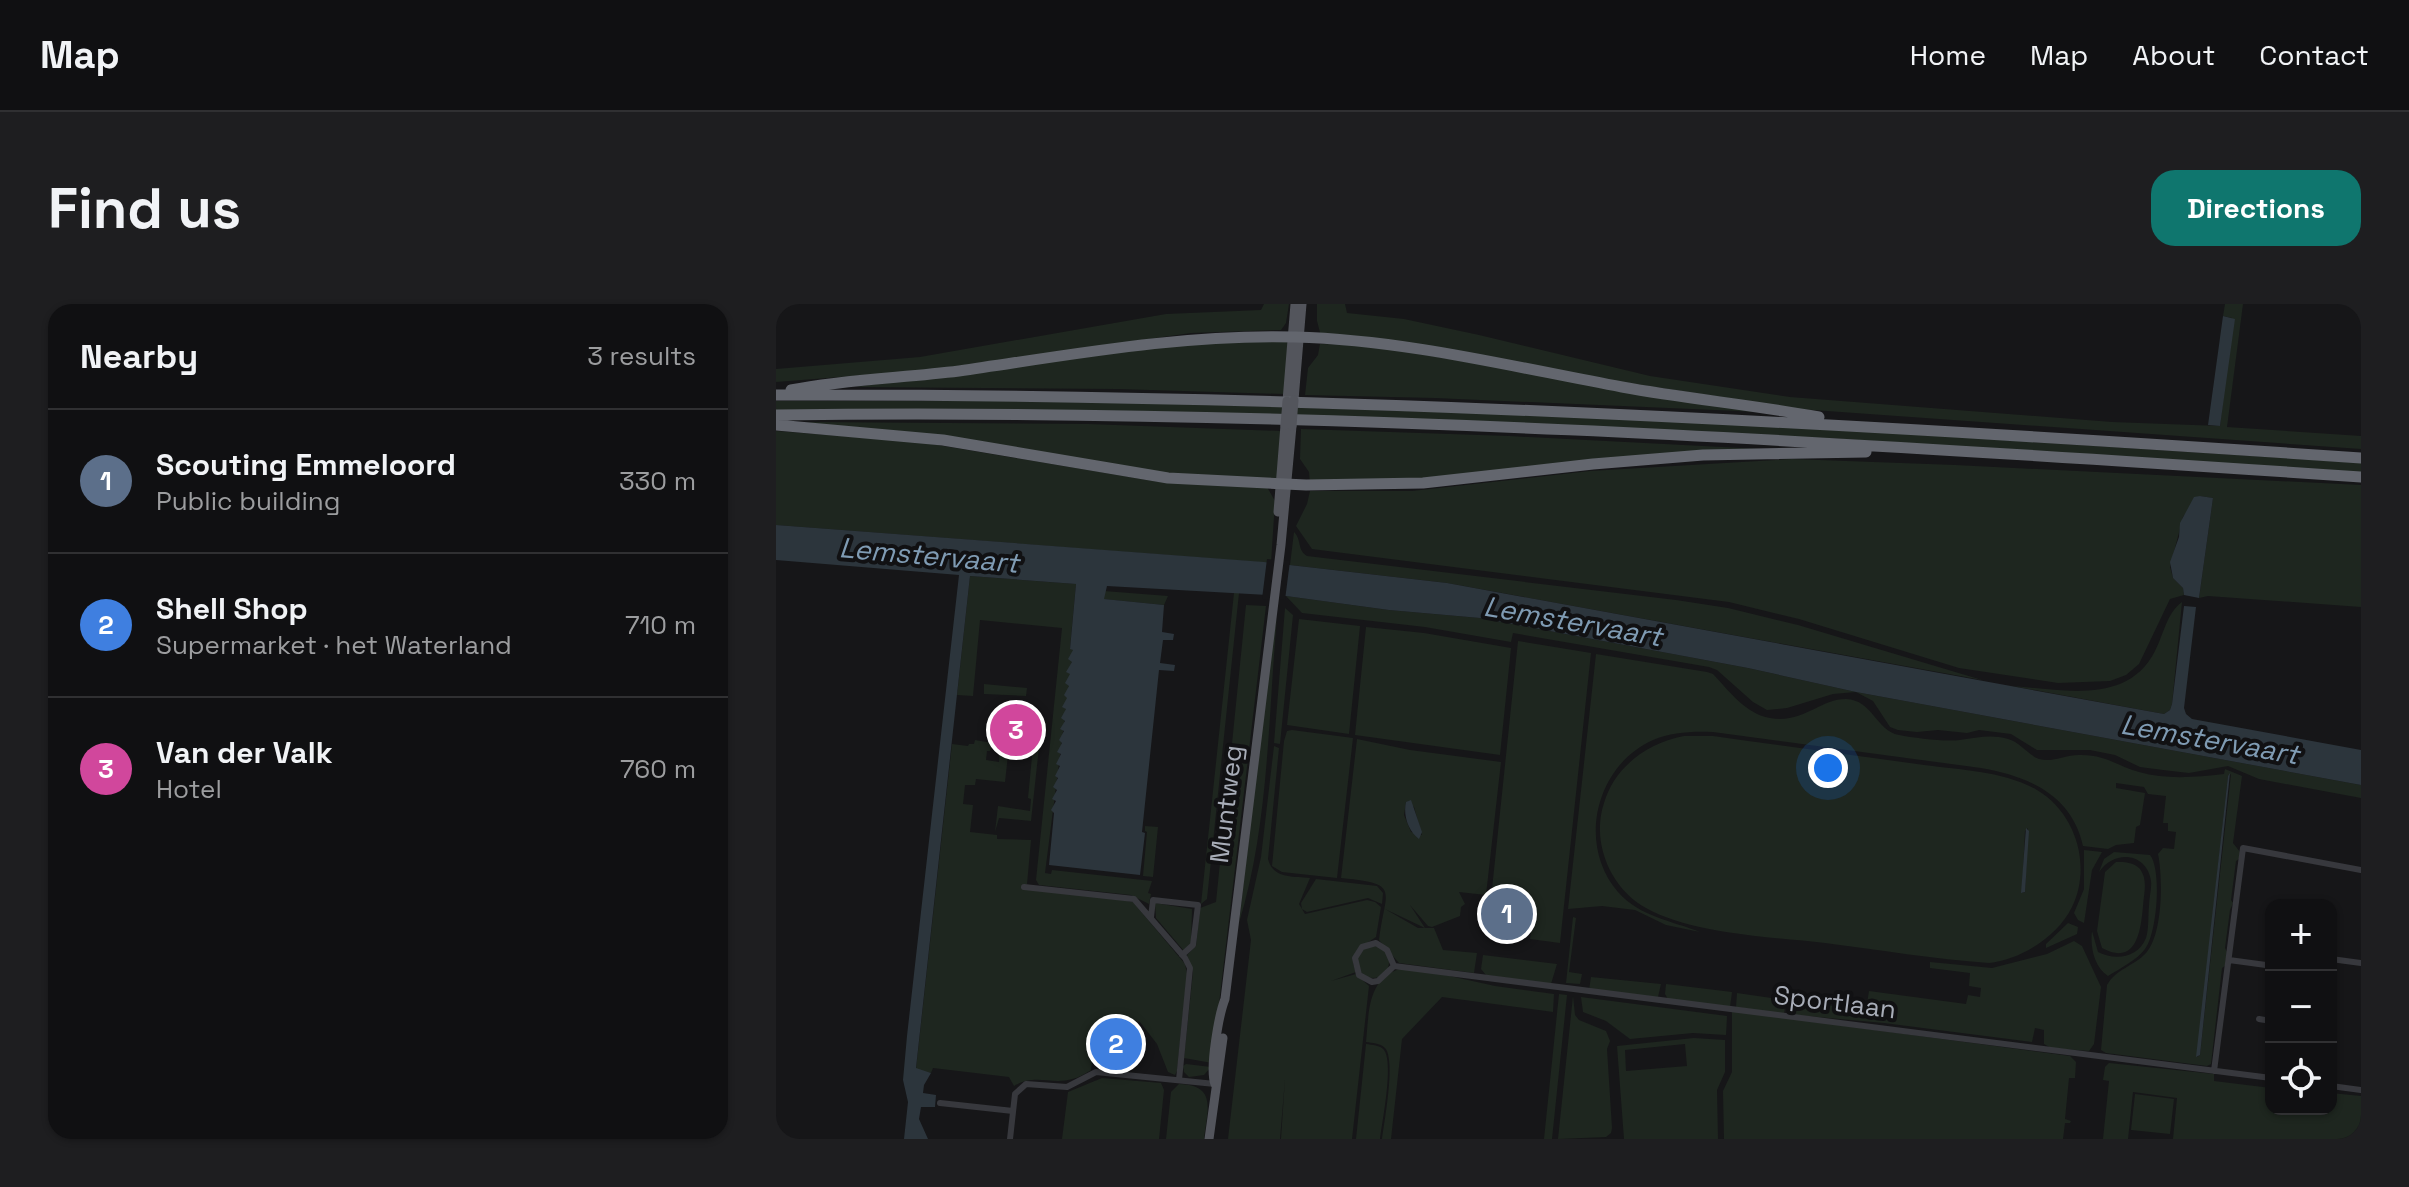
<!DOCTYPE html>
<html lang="en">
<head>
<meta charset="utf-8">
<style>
  body { margin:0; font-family:"Space Grotesk",sans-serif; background:#1e1e20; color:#f1f3f6 }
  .controls { position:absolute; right:24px; bottom:24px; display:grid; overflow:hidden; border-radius:16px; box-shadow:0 2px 6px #0004 }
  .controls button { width:72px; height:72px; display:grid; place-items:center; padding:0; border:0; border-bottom:2px solid #303032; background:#101012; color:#f1f3f6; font:40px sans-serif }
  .you { position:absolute; left:1052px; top:464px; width:28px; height:28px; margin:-20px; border:6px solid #fff; border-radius:50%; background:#1a73e8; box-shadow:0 0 0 12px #1a73e833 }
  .badge { display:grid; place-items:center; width:52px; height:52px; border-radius:50%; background:#0f766e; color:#fff; font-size:26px; font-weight:700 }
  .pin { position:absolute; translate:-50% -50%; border:4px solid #fff; box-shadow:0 2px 8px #0006 }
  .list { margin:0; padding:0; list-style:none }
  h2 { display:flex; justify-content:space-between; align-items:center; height:104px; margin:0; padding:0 32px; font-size:34px }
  h2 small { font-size:26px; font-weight:400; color:#9c9d9f }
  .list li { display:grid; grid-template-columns:52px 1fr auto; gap:24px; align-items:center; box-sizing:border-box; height:144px; padding:0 32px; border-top:2px solid #303032 }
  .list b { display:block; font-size:30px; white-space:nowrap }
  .list p { margin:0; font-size:26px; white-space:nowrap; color:#9c9d9f }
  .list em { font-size:26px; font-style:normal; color:#9c9d9f }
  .icon { flex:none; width:44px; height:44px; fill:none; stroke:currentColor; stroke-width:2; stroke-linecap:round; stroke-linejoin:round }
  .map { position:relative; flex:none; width:1585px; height:835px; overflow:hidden; border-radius:24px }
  header { display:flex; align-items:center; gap:48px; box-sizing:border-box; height:112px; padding:0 40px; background:#101012; border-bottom:2px solid #303032 }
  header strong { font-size:38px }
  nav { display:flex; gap:44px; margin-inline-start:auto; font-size:28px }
  .intro { display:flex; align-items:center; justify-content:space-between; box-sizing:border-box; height:192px; padding:0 48px }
  h1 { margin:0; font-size:56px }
  .button { padding:20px 36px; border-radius:24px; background:#0f766e; color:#fff; font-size:28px; font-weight:700 }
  main { display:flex; gap:48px; padding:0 48px }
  aside { flex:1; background:#101012; border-radius:24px; box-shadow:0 2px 6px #0004 }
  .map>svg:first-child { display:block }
</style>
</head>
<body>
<header>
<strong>Map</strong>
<nav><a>Home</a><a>Map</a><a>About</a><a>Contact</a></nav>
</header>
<div class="intro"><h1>Find us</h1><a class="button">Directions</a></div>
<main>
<aside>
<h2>Nearby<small>3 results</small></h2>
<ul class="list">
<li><span class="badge" style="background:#5c6f8a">1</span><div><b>Scouting Emmeloord</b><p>Public building</p></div><em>330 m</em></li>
<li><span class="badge" style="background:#3f7fe0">2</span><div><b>Shell Shop</b><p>Supermarket · het Waterland</p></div><em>710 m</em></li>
<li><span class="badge" style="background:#d1479c">3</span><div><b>Van der Valk</b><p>Hotel</p></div><em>760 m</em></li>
</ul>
</aside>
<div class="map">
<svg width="1585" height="835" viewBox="0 0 1585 835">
  <rect width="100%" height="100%" fill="#161618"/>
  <!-- green -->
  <path fill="#1e261f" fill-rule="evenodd" d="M 488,0 L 513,0 L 510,19 L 505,26 L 415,29 L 154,66 L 0,78 L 0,65 L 144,53 L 390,10 L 485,6 Z
    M 541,0 L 569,0 L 571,9 L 628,15 L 703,31 L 874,72 L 1014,93 L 1336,118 L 1444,122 L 1456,14 L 1447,12 L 1449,0 L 1467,0 L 1451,123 L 1585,132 L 1585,145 L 1023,105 L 545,32 L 541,17 Z
    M 416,37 L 511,38 L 513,41 L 508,90 L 342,85 L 79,83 Z
    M 544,40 L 591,41 L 985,108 L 659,94 L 529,91 L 532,64 L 542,51 Z
    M 0,97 L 311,97 L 821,113 L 1053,125 L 1585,159 L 1585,168 L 1052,134 L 0,106 Z
    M 30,118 L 312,120 L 505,127 L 502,173 L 500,175 L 425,175 Z
    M 525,125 L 733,132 L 1024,147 L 668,177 L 534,179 L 533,168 L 524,155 Z
    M 0,127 L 144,138 L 383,178 L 491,183 L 499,197 L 495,259 L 0,221 Z
    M 1016,155 L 1179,161 L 1585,181 L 1585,303 L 1432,292 L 1423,294 L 1437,194 L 1424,192 L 1407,213 L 1394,263 L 1397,274 L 1407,284 L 1408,291 L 1394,295 L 1363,360 L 1350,371 L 1334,377 L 1282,379 L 1183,364 L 1023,315 L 953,298 L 536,245 L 520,222 L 531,200 L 534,187 L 636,187 L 814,167 Z
    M 518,228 C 526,236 521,246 531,252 L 900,296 L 952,304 L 1022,321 L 1206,376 L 671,279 L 514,261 Z
    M 194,272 L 300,280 L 294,344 L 297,346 L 296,357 L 269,569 L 275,570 L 276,566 L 376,577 L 372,589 L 375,590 L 373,600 L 355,591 L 263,581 L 260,576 L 286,324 L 204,316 L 197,392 L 181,391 Z
    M 328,287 L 392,292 L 388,301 L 327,295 Z
    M 458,289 L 463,289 L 431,595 L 425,600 Z
    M 510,292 L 613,306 L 704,314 L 972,364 L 1080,388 L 1585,481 L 1585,494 L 1483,475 L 1452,462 L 1413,469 L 1387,466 L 1364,463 L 1339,451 L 1314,446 L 1261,446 L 1235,430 L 1203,426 L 1191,429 L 1162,426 L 1141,428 L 1122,426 L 1114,423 L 1097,397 L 1080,388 L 1057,390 L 1011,404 L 991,406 L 977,398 L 941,366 L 933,363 L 737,329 L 735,338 L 649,323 L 526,309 Z
    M 1406,298 L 1396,400 L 1394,406 L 1388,410 L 1237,382 C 1286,386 1352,401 1379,347 C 1388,330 1390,310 1406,298 Z
    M 470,301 L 490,302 L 436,759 L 408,754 L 417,668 L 411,651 L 420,642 L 424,604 L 440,598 Z
    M 509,304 L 517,311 L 504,440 L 498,439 Z
    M 501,313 C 492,415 493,520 463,619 L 493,359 Z
    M 523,315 L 584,322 L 573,430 L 511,421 Z
    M 590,323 L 648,329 L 735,344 L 724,451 L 579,431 Z
    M 742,337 L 815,349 L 784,639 L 754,635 L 755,627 L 743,625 L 744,612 L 711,609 L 716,585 Z
    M 820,350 L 931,368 L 937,370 C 953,387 970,410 994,414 C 1027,420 1044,395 1070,395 C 1097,396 1100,427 1123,431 C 1139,434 1169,438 1184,436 C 1201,434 1214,430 1232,435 C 1244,438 1252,451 1263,455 C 1277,459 1291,450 1305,451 C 1330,451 1341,462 1363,468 C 1391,476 1420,473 1448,470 L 1449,465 L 1466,472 L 1457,539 L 1464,548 L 1463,555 L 1460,557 L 1455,596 L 1457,599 L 1454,606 L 1449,644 L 1451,648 L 1449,662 L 1446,664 L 1435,760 L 1431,762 L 1330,749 L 1325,746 L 1331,681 C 1340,665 1358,662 1370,649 C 1387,630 1387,574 1382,550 L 1387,544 L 1398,545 L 1400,528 L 1392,527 L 1392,519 L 1387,519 L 1390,492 L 1372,490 L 1368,483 L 1340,479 L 1340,484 L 1369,489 L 1364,521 L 1360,523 L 1358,539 L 1340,541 L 1332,545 L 1307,542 C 1296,491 1252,472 1205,464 L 937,428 C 917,427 896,428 877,436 C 819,462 801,541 842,588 C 864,613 897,617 924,628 L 890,621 L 859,606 L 826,602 L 792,605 ZM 1455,470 L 1424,751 L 1421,753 L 1452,472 Z
    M 208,380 L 251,384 L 250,392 L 208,390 Z
    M 516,426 L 577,434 L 561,574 L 506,568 L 496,562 L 508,437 L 511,427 Z
    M 908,432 L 937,432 C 1007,442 1078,451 1148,461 C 1185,466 1228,467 1261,486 C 1300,509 1316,562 1296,603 C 1282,632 1245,656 1213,659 C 1158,655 1104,646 1049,639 C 996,633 916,630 870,604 C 834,584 815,538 828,499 C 839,462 872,439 908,432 ZM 1252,524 L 1249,588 L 1246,589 L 1249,527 Z
    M 581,435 L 634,446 L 725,458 L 710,591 L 683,588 L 689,600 L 685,603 L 684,612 L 656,623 L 652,622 L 634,601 L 649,624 L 609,605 L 642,624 L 658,624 L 667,646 L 701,649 L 698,669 L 623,659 L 603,636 C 609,585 626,580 565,574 ZM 630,498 L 638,503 L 646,531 L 635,528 L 628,511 Z
    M 199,436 L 222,440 L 222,443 L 215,443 L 214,447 L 211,447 L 210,456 L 223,458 L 224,441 L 233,442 L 229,478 L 200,475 L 199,481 L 189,481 L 187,500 L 197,501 L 194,528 L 221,531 L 221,535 L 255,536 L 251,580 L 248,580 L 357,598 L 409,660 L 411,670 L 401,767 L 399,771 L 392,768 L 381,740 L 364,718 L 344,715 L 337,720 L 329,720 L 320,728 L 315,766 C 282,789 265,766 238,782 L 233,773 L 157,764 L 155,769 L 140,765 L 176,440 L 192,442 L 193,440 L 198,440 Z
    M 257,442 L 263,443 L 255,517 L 223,514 L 219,528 L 222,502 L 254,507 L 255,495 L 252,494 Z
    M 498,442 L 503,444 L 492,555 C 497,575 517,572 534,574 L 523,600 L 529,610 L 591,596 L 599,598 L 605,603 L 600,633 L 591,639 L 577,659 L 580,668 L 555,677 L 580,670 L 593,682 L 576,835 L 505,835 L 509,775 L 504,835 L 452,835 L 475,636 L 471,616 L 485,553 Z
    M 369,522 L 382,523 L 377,573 L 367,572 L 371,528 L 369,527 Z
    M 1308,546 L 1326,548 L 1316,566 L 1308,619 L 1302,616 L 1298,609 L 1308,585 Z
    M 1338,548 L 1374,551 C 1386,566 1381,630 1369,645 C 1361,656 1343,665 1332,672 C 1318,663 1314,643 1316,627 L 1322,648 C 1339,657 1362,654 1370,634 C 1373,625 1372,611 1373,602 C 1373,594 1376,584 1375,577 C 1371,549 1339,545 1323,568 L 1328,555 Z
    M 1340,558 C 1348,558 1358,558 1364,565 C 1372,576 1368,589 1367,602 C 1365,625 1361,663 1326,644 L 1321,627 L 1329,568 Z
    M 540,575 L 601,582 L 607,589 L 606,600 L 592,594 L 531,608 L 526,605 L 525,599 Z
    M 379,599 L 416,605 L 415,641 L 408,647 L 380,614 Z
    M 797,613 L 800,614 L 793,668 L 806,670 L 804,680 L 790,679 Z
    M 1292,619 L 1302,623 L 1301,630 L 1270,644 L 1270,640 Z
    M 1298,637 L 1306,642 L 1325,683 L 1318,740 L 1313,747 L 1275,744 L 1268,740 L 1268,726 L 1259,724 L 1256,738 L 1108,719 L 1020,711 L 1018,708 L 1019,697 L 1090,706 L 1093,687 L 1190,700 L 1192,691 L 1204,693 L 1205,684 L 1193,682 L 1194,669 L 1154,664 L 1154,658 L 1216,664 L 1271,650 Z
    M581 658a16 16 0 1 1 32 0a16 16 0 1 1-32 0Z
    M 707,651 L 781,660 L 775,680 L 710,671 L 705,665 Z
    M 623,665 L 651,667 L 719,682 L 778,690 L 777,708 L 666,693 L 626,735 L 615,835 L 606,835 C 608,818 620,756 609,744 C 604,739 596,739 590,738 C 593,709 591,676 623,665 Z
    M 815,673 L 885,680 L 882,693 L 813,686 Z
    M 890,680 L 956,688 L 954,703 L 892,695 L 889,690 Z
    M 961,689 L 1010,696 L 1008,710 L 960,703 Z
    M 783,690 L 791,691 L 776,835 L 768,835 Z
    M 797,692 L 799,711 L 803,716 L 830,727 L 834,737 L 831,745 L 836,824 L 835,829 L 830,833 L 782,835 Z
    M 805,693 L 951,712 L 950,731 L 917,729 L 854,735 L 830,717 L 807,708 Z
    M 956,707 L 1294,752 L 1300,758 L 1299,774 L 1293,774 L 1289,815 L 1295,817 L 1294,819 L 1289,819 L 1287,835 L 948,835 L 947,787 L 956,768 Z
    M 918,734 L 949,736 L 949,768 L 941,786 L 942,835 L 848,835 L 841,742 ZM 909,740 L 911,762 L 850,767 L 849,746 Z
    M 590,740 C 596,741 604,741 608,746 C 618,759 606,818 604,835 L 580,835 Z
    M 1333,759 L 1438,770 L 1438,777 L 1495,784 L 1495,805 L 1555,805 L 1555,789 L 1585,792 L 1585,835 L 1397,835 L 1401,794 L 1357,788 L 1352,835 L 1327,835 L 1333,777 L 1327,776 L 1329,763 Z
    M 410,760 L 435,763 L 428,771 L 413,773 L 408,768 L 407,762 Z
    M 326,774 L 385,779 L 388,786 L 383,835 L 286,835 L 292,788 Z
    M 403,780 C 442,781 431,807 428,835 L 390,835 L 395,788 Z
    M 1359,790 L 1398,795 L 1394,830 L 1355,826 Z"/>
  <!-- water -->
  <path fill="#2c353c" d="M 1447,12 L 1459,15 L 1444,122 L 1432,121 Z
    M 1424,192 L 1437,194 L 1423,294 L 1408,291 L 1407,284 L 1397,274 L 1394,258 L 1403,233 L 1404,219 L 1418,193 Z
    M 0,221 L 488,258 L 671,279 L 1388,410 L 1394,406 L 1396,400 L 1408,302 L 1420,303 L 1408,404 L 1410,410 L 1416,415 L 1585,446 L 1585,481 L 1080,388 L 972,364 L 704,314 L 613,306 L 510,292 L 331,282 L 328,295 L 388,301 L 386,328 L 398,330 L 397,336 L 387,336 L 384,359 L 399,361 L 398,367 L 383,366 L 366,528 L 369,529 L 364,571 L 273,561 L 278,509 L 275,506 L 280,497 L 276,495 L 281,486 L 277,483 L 282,474 L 279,472 L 284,462 L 280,460 L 285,450 L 281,448 L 286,439 L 283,436 L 288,427 L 284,425 L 289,417 L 285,414 L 290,405 L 286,403 L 291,394 L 288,391 L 293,382 L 289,379 L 294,370 L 290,368 L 296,358 L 292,355 L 297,346 L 294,345 L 300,280 L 194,272 L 140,764 L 155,769 L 148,781 L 147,789 L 160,791 L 159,803 L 145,803 L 143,815 L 152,835 L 128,835 L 132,798 L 127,776 L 131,732 L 183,271 L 0,256 Z
    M 1454,469 L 1424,751 L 1420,753 L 1452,472 Z
    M 635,496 L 646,528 L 643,535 C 632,527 627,511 630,498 Z
    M 1250,524 L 1253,527 L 1249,588 L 1245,589 Z"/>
  <!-- pier -->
  <path fill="#161618" d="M 491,255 L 514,257 L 509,296 L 486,295 Z"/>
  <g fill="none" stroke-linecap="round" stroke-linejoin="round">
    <!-- street -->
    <path stroke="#37383d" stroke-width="6" d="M 248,583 L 358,595 L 409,654 L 414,664 L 403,776
      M 375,613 L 377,596 L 422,601 L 417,641 L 406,651
      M 600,639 L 611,646 L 618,662 L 602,677 L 596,678 L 583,671 L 579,654 L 586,643 Z
      M 1555,655 L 1585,659
      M 1453,656 L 1490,661
      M 618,662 L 1495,774
      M 1483,715 L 1495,717
      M 1438,767 L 1467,544 L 1585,566
      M 1555,782 L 1585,786
      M 164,799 L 237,807
      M 234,835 L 239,790 L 250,780 L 291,783 L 320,768 L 439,780"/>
    <!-- primary -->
    <path stroke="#53555c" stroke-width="9" d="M 518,96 L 526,0
      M 511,97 L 519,0
      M 502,208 L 509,121
      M 439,780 C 433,765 443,710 449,695 L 505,241 L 516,122
      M 433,835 L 447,734"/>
    <!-- highway -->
    <path stroke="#63666e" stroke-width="11" d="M 15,86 C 70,75 127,74 183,67 C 294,51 405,30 519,33 C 630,36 737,63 846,83 C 912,95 978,101 1043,113
      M 0,91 C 529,89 1057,118 1585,154
      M 0,111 C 529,104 1058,137 1585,173
      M 0,121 L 167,136 L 392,174 L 530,181 L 647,179 L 817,160 L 927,151 L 1090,148"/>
    <!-- primary-bridge -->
    <path stroke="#53555c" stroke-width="9" d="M 509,121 L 511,97
      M 516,122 L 518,96"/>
  </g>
  <g text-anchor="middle" stroke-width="8" stroke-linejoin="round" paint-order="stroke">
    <!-- street labels -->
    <g font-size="26" fill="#a8adb8" stroke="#111113">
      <text transform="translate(450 500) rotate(-83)" y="9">Muntweg</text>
      <text transform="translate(1059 698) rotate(7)" y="9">Sportlaan</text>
    </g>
    <!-- water labels -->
    <g font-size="28" font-style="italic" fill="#7f9bb3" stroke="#111113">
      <text transform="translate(153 251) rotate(5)" y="10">Lemstervaart</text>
      <text transform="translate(797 317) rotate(10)" y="10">Lemstervaart</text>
      <text transform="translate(1434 435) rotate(10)" y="10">Lemstervaart</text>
    </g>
  </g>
</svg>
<div class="controls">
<button>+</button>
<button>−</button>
<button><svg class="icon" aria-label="locate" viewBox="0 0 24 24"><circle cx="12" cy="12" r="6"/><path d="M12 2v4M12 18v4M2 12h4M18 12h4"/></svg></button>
</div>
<div class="you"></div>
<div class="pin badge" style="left:731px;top:610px;background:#5c6f8a">1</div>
<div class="pin badge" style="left:340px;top:740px;background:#3f7fe0">2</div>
<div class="pin badge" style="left:240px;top:426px;background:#d1479c">3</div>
</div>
</main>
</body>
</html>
